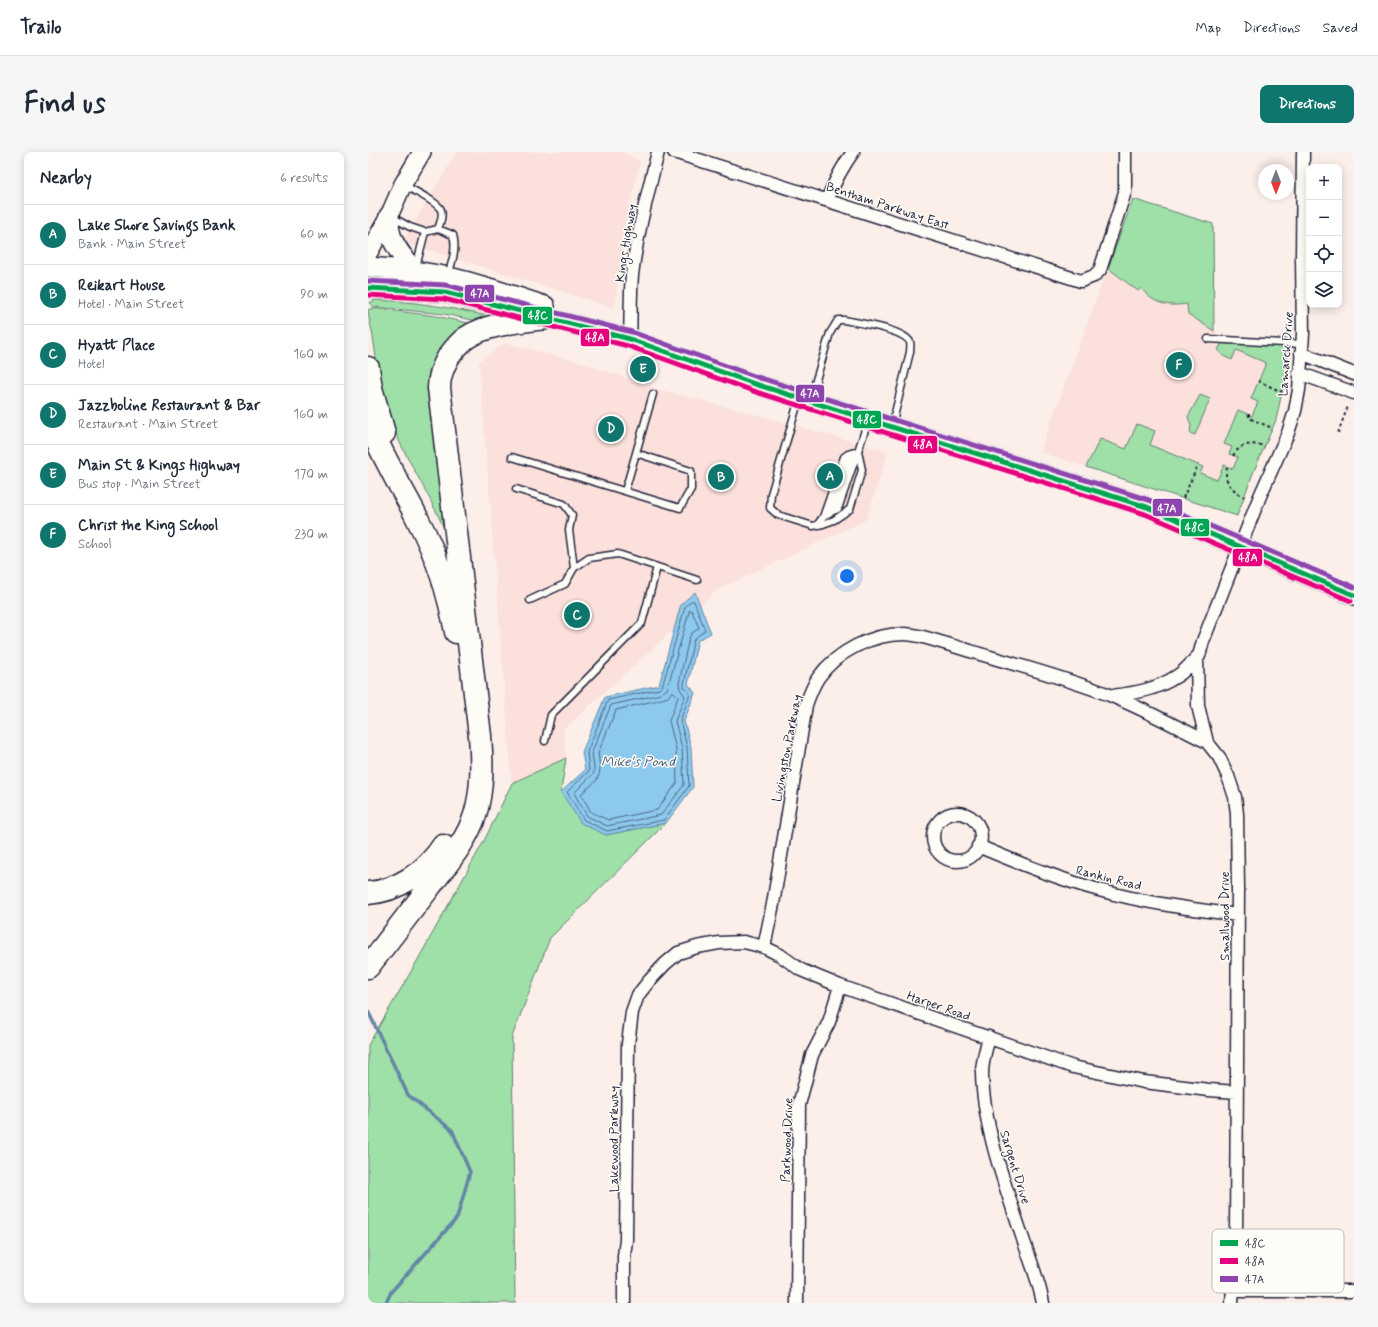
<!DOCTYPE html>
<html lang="en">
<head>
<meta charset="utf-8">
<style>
  body { margin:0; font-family:Mynerve,sans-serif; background:#f6f6f7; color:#1f2937 }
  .controls { position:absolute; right:12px; top:12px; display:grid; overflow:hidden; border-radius:8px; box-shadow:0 2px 10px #0003 }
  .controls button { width:36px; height:36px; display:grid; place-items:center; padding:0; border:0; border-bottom:1px solid #e0e1e3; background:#fff; color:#1f2937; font:20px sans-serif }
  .compass { position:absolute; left:890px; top:12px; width:36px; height:36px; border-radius:50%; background:#fff; box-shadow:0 2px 10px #0003; rotate:180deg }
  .you { position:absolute; left:479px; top:424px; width:14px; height:14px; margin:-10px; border:3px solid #fff; border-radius:50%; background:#1a73e8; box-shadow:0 0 0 6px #1a73e833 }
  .badge { display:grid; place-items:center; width:26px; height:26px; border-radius:50%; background:#0f766e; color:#fff; font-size:13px; font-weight:700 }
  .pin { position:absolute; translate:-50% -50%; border:2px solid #fff; box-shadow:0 1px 4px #0006 }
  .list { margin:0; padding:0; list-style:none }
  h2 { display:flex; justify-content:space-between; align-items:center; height:52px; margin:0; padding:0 16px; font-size:17px }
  h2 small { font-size:13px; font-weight:400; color:#747a83 }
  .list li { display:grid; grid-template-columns:26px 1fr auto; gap:12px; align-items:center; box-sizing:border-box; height:60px; padding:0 16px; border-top:1px solid #e0e1e3 }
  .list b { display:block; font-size:15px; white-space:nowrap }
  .list p { margin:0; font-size:13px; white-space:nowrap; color:#747a83 }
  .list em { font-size:13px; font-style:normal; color:#747a83 }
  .icon { flex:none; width:22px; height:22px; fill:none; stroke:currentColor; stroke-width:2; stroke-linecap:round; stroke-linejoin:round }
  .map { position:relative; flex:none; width:986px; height:1151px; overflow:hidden; border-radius:8px }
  header { display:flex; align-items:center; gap:24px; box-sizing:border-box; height:56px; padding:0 20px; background:#fff; border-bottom:1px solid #e0e1e3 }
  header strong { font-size:19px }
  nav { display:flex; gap:22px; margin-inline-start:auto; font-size:14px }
  .intro { display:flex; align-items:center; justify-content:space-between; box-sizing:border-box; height:96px; padding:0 24px }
  h1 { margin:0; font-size:28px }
  .button { padding:10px 18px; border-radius:8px; background:#0f766e; color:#fff; font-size:14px; font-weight:700 }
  main { display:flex; gap:24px; padding:0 24px }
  aside { flex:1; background:#fff; border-radius:8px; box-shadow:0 2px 10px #0003 }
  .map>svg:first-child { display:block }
</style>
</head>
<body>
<header>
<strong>Trailo</strong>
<nav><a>Map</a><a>Directions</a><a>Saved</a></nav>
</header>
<div class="intro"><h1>Find us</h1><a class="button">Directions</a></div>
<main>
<aside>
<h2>Nearby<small>6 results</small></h2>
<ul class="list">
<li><span class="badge">A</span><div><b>Lake Shore Savings Bank</b><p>Bank · Main Street</p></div><em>60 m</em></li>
<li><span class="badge">B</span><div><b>Reikart House</b><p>Hotel · Main Street</p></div><em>90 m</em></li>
<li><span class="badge">C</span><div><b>Hyatt Place</b><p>Hotel</p></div><em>160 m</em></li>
<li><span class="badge">D</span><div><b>Jazzboline Restaurant &amp; Bar</b><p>Restaurant · Main Street</p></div><em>160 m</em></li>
<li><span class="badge">E</span><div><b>Main St &amp; Kings Highway</b><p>Bus stop · Main Street</p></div><em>170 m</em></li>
<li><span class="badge">F</span><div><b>Christ the King School</b><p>School</p></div><em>230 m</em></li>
</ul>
</aside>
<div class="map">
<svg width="986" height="1151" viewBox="0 0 986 1151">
  <rect width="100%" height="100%" fill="#fcefea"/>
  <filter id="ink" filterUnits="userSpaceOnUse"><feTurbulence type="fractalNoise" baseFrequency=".025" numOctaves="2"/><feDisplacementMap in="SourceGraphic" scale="8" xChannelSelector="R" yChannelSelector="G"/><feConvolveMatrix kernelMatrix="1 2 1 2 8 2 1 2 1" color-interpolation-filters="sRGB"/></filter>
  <g filter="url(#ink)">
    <!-- built -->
    <path fill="#fbe0db" d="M 89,0 L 253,0 L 272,9 L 255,80 L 247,156 L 34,90 Z
      M 765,47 L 845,72 L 846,179 L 854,183 L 920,187 L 920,194 L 880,192 L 919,196 L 916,231 L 908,268 L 869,364 L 672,300 Z
      M 137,191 L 212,210 L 286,236 L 401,266 L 520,300 L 498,368 L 349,438 L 196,577 L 198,606 L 144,631 L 111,210 Z"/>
    <!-- green -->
    <path fill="#9fdfa8" stroke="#608072" d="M 765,47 L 845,72 L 846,179 L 820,162 L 819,152 C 799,155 785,152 773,136 L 770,139 L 740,116 Z
      M 8,148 C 47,150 84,155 123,165 L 109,169 L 76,162 L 6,155 L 1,151 Z
      M 4,156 L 68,164 L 109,173 L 80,195 L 78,381 C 65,350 47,321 32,291 C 17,258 10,221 5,185 C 4,176 0,167 0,158 Z
      M 854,191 L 920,194 L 916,231 L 908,268 L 885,321 L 869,364 L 718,315 L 732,287 L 758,297 L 769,272 L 787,279 L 782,293 L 835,315 L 832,321 L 849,328 L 856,313 L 865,317 L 870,305 L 861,302 L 864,295 L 856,292 L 870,258 L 884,264 L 890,250 L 883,247 L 898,211 L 868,198 L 864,208 L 855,204 L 850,198 Z
      M 832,243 L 842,247 L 827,283 L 822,281 L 823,273 L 820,265 Z
      M 198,606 L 193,640 L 238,683 L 298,671 L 182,786 L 144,885 L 147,1151 L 0,1151 L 0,893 L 48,811 L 116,689 L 144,631 Z"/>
    <!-- water -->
    <path fill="#8dc9ed" stroke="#6286a6" d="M 327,440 L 343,481 L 330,488 L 320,532 L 327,541 L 316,569 L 323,595 L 325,635 L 298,671 L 238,683 L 213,671 L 193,640 L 217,618 L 214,600 L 237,545 L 291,533 L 313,452 Z"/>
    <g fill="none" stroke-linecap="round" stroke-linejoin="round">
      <!-- shore -->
      <path stroke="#4d6582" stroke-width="1" d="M 323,449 L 326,449 L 337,478 L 326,487 L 316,531 L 316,535 L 322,542 L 312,569 L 319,595 L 321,634 L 296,668 L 239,679 L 216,668 L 199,640 L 221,619 L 219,600 L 240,548 L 291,537 L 294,535 L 317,455 Z
        M 322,458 L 324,459 L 331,476 L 324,481 L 321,486 L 311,531 L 312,537 L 317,544 L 307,569 L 314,596 L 316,633 L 293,663 L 239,674 L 219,664 L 206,641 L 226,621 L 226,616 L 224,600 L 243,553 L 293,542 L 299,537 Z
        M 304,540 L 306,540 L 310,545 L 301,569 L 308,597 L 309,631 L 289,658 L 240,668 L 223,660 L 213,642 L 228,629 L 231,623 L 232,617 L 230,601 L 248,558 L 294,547 L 300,545 Z"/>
      <!-- stream -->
      <path stroke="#6286a6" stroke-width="3.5" d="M 0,859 L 40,943 L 84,978 L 102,1020 L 89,1066 L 23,1140 L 18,1151"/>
      <!-- lane casing -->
      <g stroke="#22223b" stroke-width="9">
        <path id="lane" d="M 24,65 L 42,75 L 57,80 L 70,77 C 72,72 75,63 73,58 C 70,50 44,38 36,33
          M 70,77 L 85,83 C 89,97 84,110 80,123
          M 48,115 L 57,80
          M 840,187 L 934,192
          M 431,247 L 403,342 L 402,356 L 410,363 L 445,374 L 455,372 L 466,368 L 482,357 L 494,318 L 490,299 L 500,269
          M 442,248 L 462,181 L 470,168 L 476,168 C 491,171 535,177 542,190 C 543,193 542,197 542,200 L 524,273
          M 144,305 L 312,356 L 323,337 L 323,319 L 268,301
          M 148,337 L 196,352 L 204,363 L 201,378 L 206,416 L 197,432 L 162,448
          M 257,339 L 285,242
          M 463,360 L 470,357 L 490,299
          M 455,365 L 463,360 L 483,301
          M 449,373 L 455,365 L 476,305 L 480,302 L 490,299
          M 206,416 L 221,406 L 250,402 L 329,428
          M 177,589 L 183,563 L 274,471 L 289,415"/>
      </g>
      <!-- street casing -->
      <g stroke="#22223b" stroke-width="15">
        <path id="street" d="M 306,0 L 713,129 L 726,124 L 732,118 L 757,40 L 757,0
          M 459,48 C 466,31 474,15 485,0
          M 262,187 C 263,166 262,144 264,123 C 269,81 280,41 290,0
          M 933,201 L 986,222
          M 931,221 L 986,241
          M 744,544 C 767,541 788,538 809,524 C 816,520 823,512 829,505
          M565 685a24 24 0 1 1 48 0a24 24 0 1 1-48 0Z
          M 610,694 C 650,711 690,727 731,738 C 777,751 823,757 870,763
          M 396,795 L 405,752 L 438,553 C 441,544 445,534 450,526 C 469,499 504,482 536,482 C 541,482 546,483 551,484 C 571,489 591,496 612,502 C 656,515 701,527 744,544 C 777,558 808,574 839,590
          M 621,885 C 618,897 614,909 614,921 C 615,975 638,1036 655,1087 C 662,1108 671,1129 675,1151
          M 864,1139 L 986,1139
          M 256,1151 L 256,1104 L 258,1088 L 260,892 L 264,860 L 270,843 L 281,829 L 297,812 L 310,801 L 329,795 L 351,791 L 376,790 L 396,795 L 412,803 L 433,818 L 472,834 L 705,915 L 776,930 L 841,938 L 869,940
          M 429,1151 L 431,953 L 444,903 L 461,870 L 472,834
          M 864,1151 L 868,1087 L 870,737 L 869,662 L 867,645 L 860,624 L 851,605 L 839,590 L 830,554 L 829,505 L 831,504 L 835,489 L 892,344 L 920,281 L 927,259 L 931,238 L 935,182 L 934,106 L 935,0"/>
      </g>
      <!-- secondary casing -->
      <g stroke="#22223b" stroke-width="20">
        <path id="secondary" d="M 0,102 L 21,64 L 35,32 L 54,0"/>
      </g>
      <!-- primary casing -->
      <g stroke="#22223b" stroke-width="22">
        <path id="primary" d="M 21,64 C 21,70 21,77 23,83 C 27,97 38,108 47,119
          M 0,115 C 27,117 53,119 80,125 C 113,132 145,144 177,154
          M 0,136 L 77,140 L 262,187 L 387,232 L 779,355 L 986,443"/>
      </g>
      <!-- highway casing -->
      <g stroke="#22223b" stroke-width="25">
        <path id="highway" d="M 0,216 L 3,236 L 16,281
          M 0,266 C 6,287 18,307 28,327 C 36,341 44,355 51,370 C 69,404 81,442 88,480
          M 0,741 C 30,739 59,719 75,694
          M 0,815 C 20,789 40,763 60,737 C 77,714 98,691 107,663 C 115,637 114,610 112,584 L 71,236 C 71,224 75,214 81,204 C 86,198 91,191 98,186 C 118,172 154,169 178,166"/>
      </g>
      <!-- path -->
      <path stroke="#22223b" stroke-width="2" stroke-dasharray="3 3" stroke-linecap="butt" d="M 890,229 L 914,240
        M 881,262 L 881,266 L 904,276
        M 970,281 L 980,254
        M 865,304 C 872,291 884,291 897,294
        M 859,315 C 855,331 864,337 876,345
        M 815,346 L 830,313"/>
      <!-- lane -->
      <use href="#lane" stroke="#fdfcf7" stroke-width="6"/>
      <!-- street -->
      <use href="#street" stroke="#fdfcf7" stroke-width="12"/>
      <!-- secondary -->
      <use href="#secondary" stroke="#fdfcf7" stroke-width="17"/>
      <!-- primary -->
      <use href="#primary" stroke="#fdfcf7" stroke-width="19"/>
      <!-- highway -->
      <use href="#highway" stroke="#fdfcf7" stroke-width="22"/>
      <!-- bus-1 casing -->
      <g stroke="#fdfcf7" stroke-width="8">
        <path id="bus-1" d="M 0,136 L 77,140 L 262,187 L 387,232 L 779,355 L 986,443"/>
      </g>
      <!-- bus-2 casing -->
      <g stroke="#fdfcf7" stroke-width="8">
        <path id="bus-2" d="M 0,143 L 76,147 L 260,194 L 385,239 L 777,362 L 983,449"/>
      </g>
      <!-- bus-3 casing -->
      <g stroke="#fdfcf7" stroke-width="8">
        <path id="bus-3" d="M 0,129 L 78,133 L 264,180 L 389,225 L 781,348 L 986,435"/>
      </g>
      <!-- bus-1 -->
      <use href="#bus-1" stroke="#00a651" stroke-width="5"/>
      <!-- bus-2 -->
      <use href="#bus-2" stroke="#e5007d" stroke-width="5"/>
      <!-- bus-3 -->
      <use href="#bus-3" stroke="#8e44ad" stroke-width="5"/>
    </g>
  </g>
  <g text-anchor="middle" stroke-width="3" stroke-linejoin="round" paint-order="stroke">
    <!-- street labels -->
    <g font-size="13" fill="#22223b" stroke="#fdfcf7">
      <text transform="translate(520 53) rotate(18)" y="5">Bentham Parkway East</text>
      <text transform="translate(257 91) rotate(-81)" y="5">Kings Highway</text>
      <text transform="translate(917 202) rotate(-86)" y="5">Lamarck Drive</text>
      <text transform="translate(418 596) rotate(-79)" y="5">Livingston Parkway</text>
      <text transform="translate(741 725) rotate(14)" y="5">Rankin Road</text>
      <text transform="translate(856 764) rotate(-90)" y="5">Smallwood Drive</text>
      <text transform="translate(571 853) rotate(19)" y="5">Harper Road</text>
      <text transform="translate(245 987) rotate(-90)" y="5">Lakewood Parkway</text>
      <text transform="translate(418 988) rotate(-88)" y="5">Parkwood Drive</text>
      <text transform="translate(648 1015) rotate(73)" y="5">Sargent Drive</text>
    </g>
    <!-- water labels -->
    <g font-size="14" font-style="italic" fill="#475c79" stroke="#fdfcf7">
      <text x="270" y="614">Mike's Pond</text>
    </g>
  </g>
  <!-- legend -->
  <rect x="844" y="1077" width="132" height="64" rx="6" fill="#fdfcf7" stroke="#bbbbbf" stroke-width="1"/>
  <rect x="852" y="1088" width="18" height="6" fill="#00a651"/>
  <rect x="852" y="1106" width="18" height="6" fill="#e5007d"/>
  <rect x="852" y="1124" width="18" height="6" fill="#8e44ad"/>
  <g font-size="11" fill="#22223b">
    <text x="877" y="1095">48C</text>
    <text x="877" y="1113">48A</text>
    <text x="877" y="1131">47A</text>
  </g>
  <g stroke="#fdfcf7" stroke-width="1.5">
    <rect x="96" y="132" width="31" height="19" rx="4" fill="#8e44ad"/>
    <rect x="154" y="154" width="31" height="19" rx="4" fill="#00a651"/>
    <rect x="212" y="176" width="30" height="19" rx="4" fill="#e5007d"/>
    <rect x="427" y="232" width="30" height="19" rx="4" fill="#8e44ad"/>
    <rect x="484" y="258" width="30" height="19" rx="4" fill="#00a651"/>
    <rect x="539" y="283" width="31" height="19" rx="4" fill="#e5007d"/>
    <rect x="784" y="346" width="31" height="19" rx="4" fill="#8e44ad"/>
    <rect x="812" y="366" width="30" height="19" rx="4" fill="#00a651"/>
    <rect x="864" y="396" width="31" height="19" rx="4" fill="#e5007d"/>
  </g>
  <g font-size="11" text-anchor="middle" font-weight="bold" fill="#fff">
    <text x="112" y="145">47A</text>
    <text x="170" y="167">48C</text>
    <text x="227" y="189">48A</text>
    <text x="442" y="245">47A</text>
    <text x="499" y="271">48C</text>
    <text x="555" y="296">48A</text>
    <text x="799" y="360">47A</text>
    <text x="827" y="379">48C</text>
    <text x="880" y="409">48A</text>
  </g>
</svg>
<div class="controls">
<button>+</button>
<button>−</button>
<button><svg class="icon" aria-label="locate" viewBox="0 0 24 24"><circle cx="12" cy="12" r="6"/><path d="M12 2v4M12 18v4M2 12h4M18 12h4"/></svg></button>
<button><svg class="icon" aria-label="layers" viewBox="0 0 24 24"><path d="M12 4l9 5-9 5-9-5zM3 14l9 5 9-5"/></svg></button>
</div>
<svg class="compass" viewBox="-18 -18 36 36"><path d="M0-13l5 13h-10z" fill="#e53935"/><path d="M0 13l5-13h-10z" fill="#747a83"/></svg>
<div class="you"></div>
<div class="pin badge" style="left:462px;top:324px">A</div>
<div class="pin badge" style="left:353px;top:325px">B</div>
<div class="pin badge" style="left:209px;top:463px">C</div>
<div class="pin badge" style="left:243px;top:277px">D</div>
<div class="pin badge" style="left:275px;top:217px">E</div>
<div class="pin badge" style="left:811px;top:213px">F</div>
</div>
</main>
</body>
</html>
